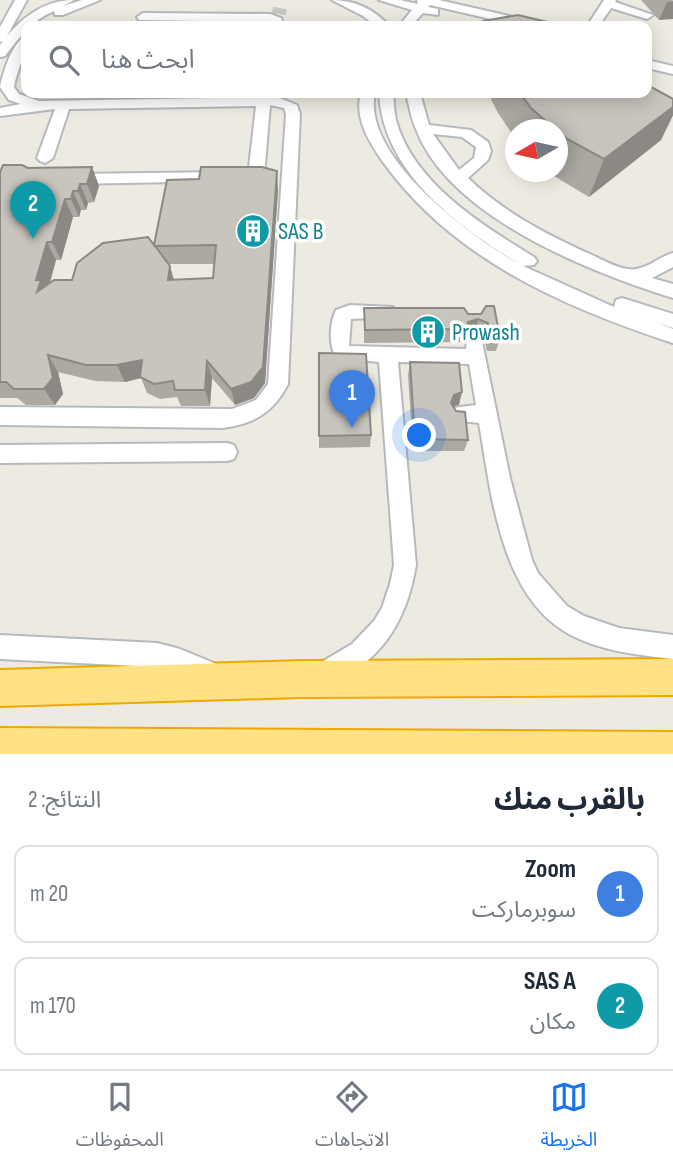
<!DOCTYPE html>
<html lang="ar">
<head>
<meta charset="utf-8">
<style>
  body { margin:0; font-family:"Sofia Sans Condensed","Noto Sans Arabic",sans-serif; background:#f2f2f3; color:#1f2937; direction:rtl }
  .compass { position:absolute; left:505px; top:119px; width:63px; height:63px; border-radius:50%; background:#fff; box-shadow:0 4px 18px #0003; rotate:261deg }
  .you { position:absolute; left:420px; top:436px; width:24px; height:24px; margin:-18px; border:5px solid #fff; border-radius:50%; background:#1a73e8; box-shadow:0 0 0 10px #1a73e833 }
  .badge { display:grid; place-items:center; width:46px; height:46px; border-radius:50%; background:#1a73e8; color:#fff; font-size:23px; font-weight:700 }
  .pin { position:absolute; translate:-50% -58px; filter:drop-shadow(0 2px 4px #0008) }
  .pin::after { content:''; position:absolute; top:37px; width:24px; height:21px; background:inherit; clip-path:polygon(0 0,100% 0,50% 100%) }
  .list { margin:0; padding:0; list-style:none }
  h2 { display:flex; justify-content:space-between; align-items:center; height:91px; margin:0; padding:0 28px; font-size:30px }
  h2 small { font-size:23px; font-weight:400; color:#747a83 }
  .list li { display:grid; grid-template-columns:46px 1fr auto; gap:21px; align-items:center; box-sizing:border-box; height:98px; margin:0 14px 14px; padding:0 14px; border:2px solid #e0e1e3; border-radius:14px }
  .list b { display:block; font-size:26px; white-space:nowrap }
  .list p { margin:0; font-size:23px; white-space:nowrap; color:#747a83 }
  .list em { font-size:23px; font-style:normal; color:#747a83 }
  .icon { flex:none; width:38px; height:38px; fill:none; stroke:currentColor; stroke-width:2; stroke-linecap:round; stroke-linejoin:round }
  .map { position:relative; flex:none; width:673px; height:754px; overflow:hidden; direction:ltr }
  .search { position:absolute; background:#fff; box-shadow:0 4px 18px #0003; left:21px; right:21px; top:21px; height:77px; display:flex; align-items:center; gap:18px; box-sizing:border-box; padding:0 24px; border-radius:14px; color:#747a83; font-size:26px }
  .sheet { height:315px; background:#fff }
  nav { display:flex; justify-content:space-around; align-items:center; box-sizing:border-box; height:98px; border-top:2px solid #e0e1e3; background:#fff; font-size:19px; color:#747a83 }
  nav a { display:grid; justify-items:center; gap:4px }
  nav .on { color:#1a73e8 }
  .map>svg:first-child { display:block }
</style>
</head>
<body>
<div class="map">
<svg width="673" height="754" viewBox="0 0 673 754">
  <rect width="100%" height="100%" fill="#edebe1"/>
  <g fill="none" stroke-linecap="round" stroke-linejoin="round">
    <!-- minor-tunnel -->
    <path stroke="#c8c8c2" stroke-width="14" stroke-dasharray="14 7" stroke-linecap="butt" d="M 279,14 L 280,8"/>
    <!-- minor casing -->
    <g stroke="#b6b9be" stroke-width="4">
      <path id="minor" d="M 15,0 L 27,0 L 7,36 C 25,15 46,0 74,0 L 63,6 L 82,0 L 100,0 L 63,15 L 55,15 L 54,11 C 31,21 20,37 5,56 L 0,57 L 0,45 L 3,41 L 0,42 L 0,27 Z
        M 332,0 C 354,0 374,9 389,26 L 376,26 L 363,16 Z
        M 379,0 L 400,0 L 418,4 L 417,0 L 439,0 L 540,23 L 542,26 L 521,26 L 430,5 L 428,7 L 438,9 L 438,15 L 423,13 L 411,26 L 399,26 L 412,10 Z
        M 604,0 L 616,0 L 615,2 L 653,15 L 647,19 L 611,8 L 599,26 L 587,26 Z
        M 143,13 L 270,14 L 281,18 L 284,26 L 272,26 L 268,22 L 139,20 L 137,17 Z
        M 26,36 C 27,55 17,68 14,87 L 19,94 L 39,101 L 277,97 L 297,105 L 300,114 L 288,384 C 273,413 254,424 222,428 L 0,425 L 0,407 L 232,409 L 256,400 L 268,384 L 286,114 L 284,108 L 270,105 L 264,176 L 256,181 L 248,176 L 256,106 L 69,109 L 53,158 L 45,163 L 40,161 L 37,158 L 55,109 L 0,116 L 0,108 L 21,104 L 9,100 L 0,87 C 3,73 12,42 26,36 Z
        M 647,60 L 673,66 L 673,74 L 647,68 Z
        M 361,93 L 375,93 C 361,156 471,237 519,264 C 457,225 383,173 379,93 L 393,93 C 394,102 394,112 396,120 C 413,183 482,225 534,257 L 537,261 L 534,265 L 523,266 L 614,307 L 616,300 L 622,298 L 673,314 L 673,328 L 658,323 L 673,329 L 673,343 C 563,307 453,259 383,162 C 369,142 354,118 361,93 Z
        M 406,93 L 420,93 L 429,125 L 471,130 L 488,142 L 491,151 L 488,160 L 468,178 C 503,212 547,235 592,255 C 603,260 616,268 628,269 C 644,272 658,257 673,253 L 673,267 L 652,278 L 673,284 L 673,298 C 590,272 449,217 416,129 C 411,118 409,105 406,93 ZM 433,134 L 462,137 L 476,147 L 474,158 L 459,170 Z
        M 224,172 L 229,173 L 232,177 L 229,181 L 72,184 L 64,179 L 72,174 Z
        M 350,305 L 393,307 L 396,312 L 393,317 L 351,319 L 349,346 L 466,349 L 467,337 L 474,335 L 481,337 L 510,478 L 532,560 L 538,573 L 567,606 L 584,616 L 619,628 L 673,635 L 673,659 C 638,655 600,651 569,634 C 500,596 491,492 479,423 L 453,420 L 450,414 L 453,408 L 476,405 L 469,364 L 398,362 L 416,565 C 407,620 382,662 329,684 L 320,681 L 317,672 L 320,663 L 352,644 L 374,621 L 382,608 L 390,584 L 394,565 L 379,362 L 336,358 C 329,345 329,324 336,310 Z
        M 227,443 L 234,445 L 237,452 L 234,459 L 227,461 L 0,463 L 0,445 Z
        M 0,635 L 157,643 L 180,649 L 221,666 L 225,675 L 221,684 L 212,688 L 179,673 L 157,667 L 0,659 Z"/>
    </g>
    <!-- highway casing -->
    <g stroke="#eea800" stroke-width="4">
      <path id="highway" d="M 673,659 L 673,695 L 301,697 L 0,706 L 0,670 L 301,661 Z
        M 0,728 L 673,732 L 673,754 L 0,754 Z"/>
    </g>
    <!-- minor -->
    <use href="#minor" fill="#fff" fill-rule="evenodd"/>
    <!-- highway -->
    <use href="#highway" fill="#ffe286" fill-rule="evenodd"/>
  </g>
  <!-- wall -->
  <path fill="#aca9a3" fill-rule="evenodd" d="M 641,0 L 673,0 L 659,20 Z
    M 651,87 L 673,99 L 673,115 L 661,140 L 589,197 L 554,176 L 549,172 L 557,172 L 557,130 L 515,130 L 515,138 L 498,113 L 488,93 L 647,93 Z
    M 92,167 L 99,186 L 94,202 L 88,203 L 86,210 L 81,210 L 79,217 L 73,217 L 61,260 L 56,260 L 50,283 L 72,280 L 278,190 L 265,383 L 254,398 L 235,405 L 212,378 L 210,406 L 181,406 L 177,397 L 160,399 L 147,393 L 141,378 L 125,382 L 95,381 L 58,372 L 63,394 L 55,405 L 26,405 L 17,398 L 0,398 L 0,172 L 28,168 ZM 168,264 L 214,264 L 213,278 L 174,280 Z
    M 364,308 L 481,314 L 500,338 L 496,351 L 487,351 L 484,336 L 475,332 L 466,335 L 464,342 L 364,343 Z
    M 410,362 L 459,405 L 453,406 L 468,440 L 464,451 L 413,451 L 408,375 Z
    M 371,435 L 370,447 L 319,448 L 319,436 Z"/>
  <!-- shaded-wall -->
  <path fill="#8c8985" d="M 673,1 L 673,19 L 659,20 L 667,2 Z
    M 673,107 L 673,115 L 661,140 L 589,197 L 604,159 Z
    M 92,167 L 99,186 L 94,202 L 87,184 Z
    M 277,171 L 278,190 L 265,383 L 254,398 L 235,405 L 231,389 Z
    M 80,184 L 88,203 L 86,210 L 78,191 Z
    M 73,191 L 81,210 L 79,217 L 71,199 Z
    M 65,199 L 73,217 L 61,260 L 52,242 Z
    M 47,242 L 56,260 L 47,292 L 37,292 L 36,280 Z
    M 170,266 L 175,284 L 168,280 Z
    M 478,319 L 475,332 L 466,335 L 468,322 Z
    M 48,355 L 58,372 L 63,394 L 55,405 L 44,389 Z
    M 142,360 L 149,376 L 125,382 L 117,365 Z
    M 207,361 L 212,378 L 210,406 L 205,390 Z
    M 462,392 L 459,405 L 451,407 L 448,415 L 454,395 Z"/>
  <!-- building -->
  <path fill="#c8c4be" stroke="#8c8985" stroke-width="2" fill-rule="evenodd" d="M 518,15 L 564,26 L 485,26 L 483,21 Z
    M 647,83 L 651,87 L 673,99 L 673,107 L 604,159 L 567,139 L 557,131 L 557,130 L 556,130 L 531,108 L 520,93 L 647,93 Z
    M 3,165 L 22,165 L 28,168 L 92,167 L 87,184 L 80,184 L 78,191 L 73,191 L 71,199 L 65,199 L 52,242 L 47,242 L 36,280 L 41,280 L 37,292 L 54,280 L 72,280 L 77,263 L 103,243 L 148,237 L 154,245 L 167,180 L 199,179 L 201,167 L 262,167 L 277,171 L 263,367 L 251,382 L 231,389 L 207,361 L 205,390 L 175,390 L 173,381 L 154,384 L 140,377 L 142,360 L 117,365 L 86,365 L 48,355 L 53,378 L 44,389 L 14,389 L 6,382 L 0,382 L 0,172 ZM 216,245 L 213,278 L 168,280 L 170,266 L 155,246 Z
    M 486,306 L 494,306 L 500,338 L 491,338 L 488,323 L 478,319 L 468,322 L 467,329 L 365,330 L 364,308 L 464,308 L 468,314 L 481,314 Z
    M 319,353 L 366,354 L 371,435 L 319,436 Z
    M 410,362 L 459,363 L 462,392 L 454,395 L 451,403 L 456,411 L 465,412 L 468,440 L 415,439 Z"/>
  <!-- icons -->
  <defs>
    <g id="building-disc" transform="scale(1.75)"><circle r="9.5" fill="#0f9aa8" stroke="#fff"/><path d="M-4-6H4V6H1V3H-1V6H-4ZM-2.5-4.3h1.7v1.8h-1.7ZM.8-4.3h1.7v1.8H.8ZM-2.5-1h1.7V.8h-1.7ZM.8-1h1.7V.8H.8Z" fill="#fff"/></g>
  </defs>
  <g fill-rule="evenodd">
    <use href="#building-disc" x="253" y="231"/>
    <use href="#building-disc" x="428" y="332"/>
  </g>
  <g text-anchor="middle" stroke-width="7" stroke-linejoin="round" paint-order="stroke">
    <!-- culture labels -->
    <g font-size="24" fill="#0d838f" stroke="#fff" text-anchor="start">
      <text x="278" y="239">SAS B</text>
      <text x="452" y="340">Prowash</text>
    </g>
  </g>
</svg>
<svg class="compass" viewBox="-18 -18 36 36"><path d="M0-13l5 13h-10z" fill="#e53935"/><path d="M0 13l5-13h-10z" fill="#747a83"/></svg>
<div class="you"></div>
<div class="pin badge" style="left:352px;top:428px;background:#3f7fe0">1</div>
<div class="pin badge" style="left:33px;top:239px;background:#0f9aa8">2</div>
<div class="search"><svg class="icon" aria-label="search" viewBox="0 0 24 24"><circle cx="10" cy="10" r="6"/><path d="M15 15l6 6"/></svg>ابحث هنا</div>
</div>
<section class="sheet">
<h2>بالقرب منك<small>النتائج: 2</small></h2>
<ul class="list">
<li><span class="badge" style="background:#3f7fe0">1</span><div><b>Zoom</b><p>سوبرماركت</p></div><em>20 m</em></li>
<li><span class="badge" style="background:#0f9aa8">2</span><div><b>SAS A</b><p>مكان</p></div><em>170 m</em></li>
</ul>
</section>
<nav>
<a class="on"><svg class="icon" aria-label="map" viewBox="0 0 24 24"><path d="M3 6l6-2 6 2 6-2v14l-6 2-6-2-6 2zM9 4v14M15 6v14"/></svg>الخريطة</a>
<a><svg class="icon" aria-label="directions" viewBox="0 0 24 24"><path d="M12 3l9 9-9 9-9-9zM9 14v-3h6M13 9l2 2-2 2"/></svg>الاتجاهات</a>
<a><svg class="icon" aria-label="saved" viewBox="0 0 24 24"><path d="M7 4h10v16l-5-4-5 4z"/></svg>المحفوظات</a>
</nav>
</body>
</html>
